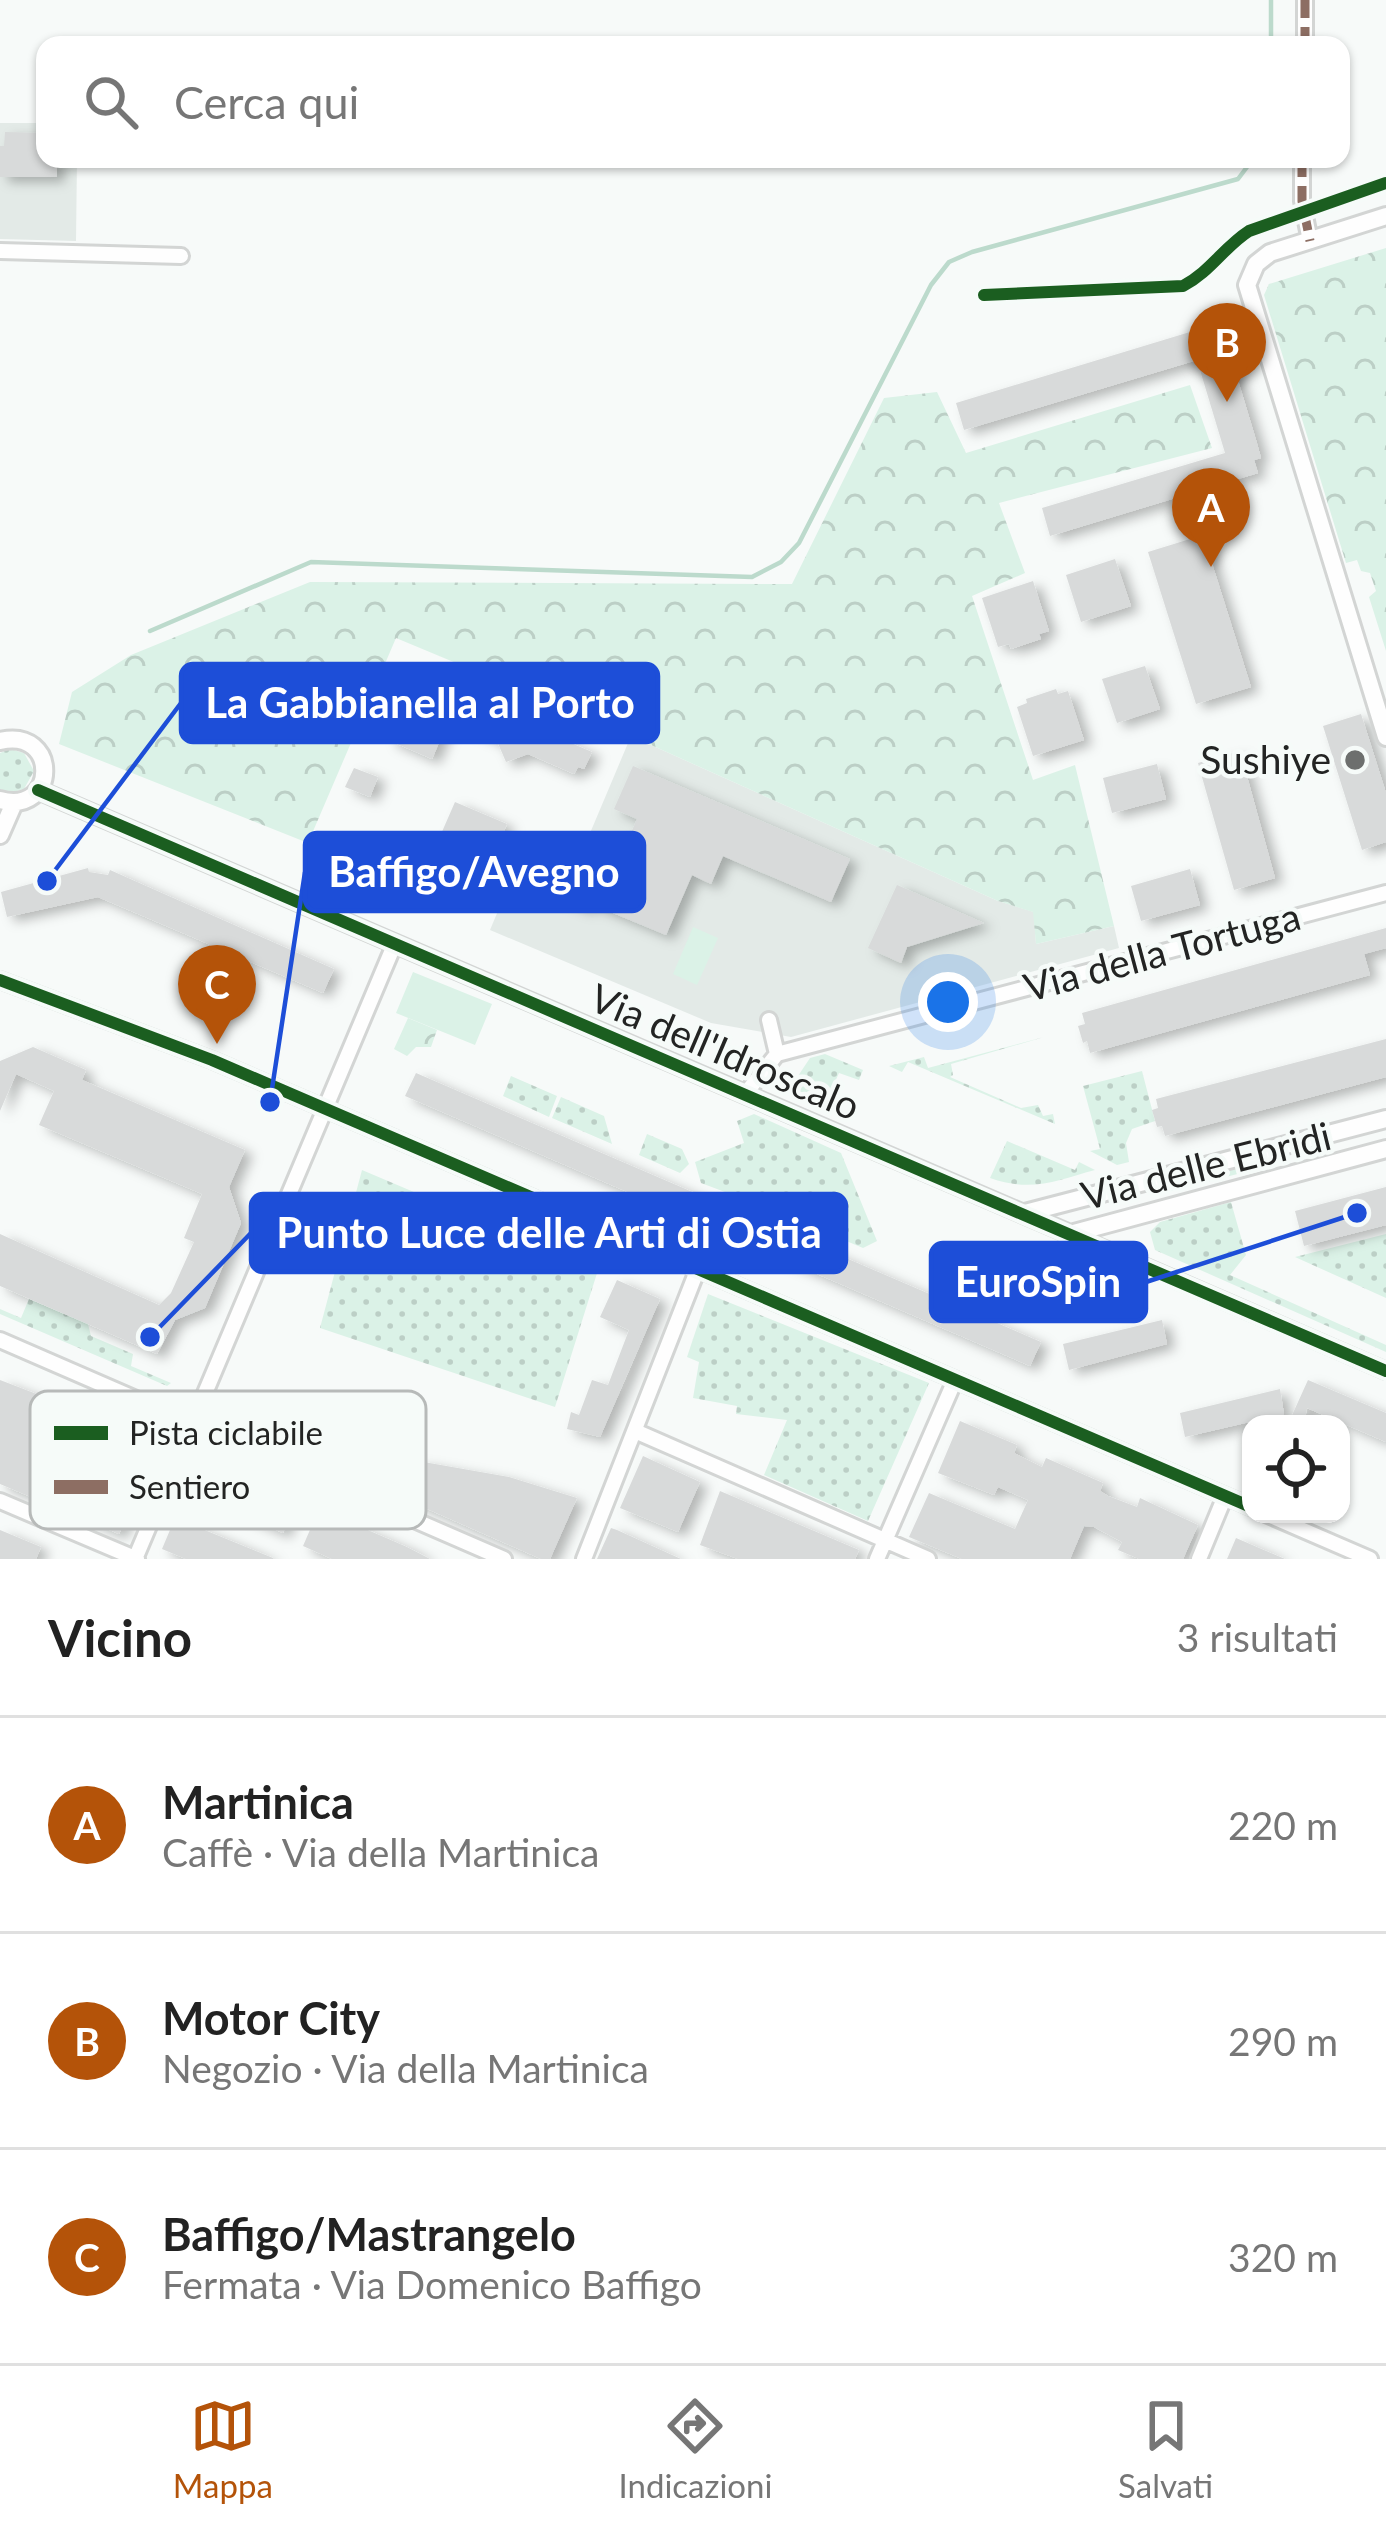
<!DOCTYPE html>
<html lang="it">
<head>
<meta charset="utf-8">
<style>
  body { margin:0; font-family:Lato,sans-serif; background:#f2f2f2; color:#222 }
  .controls { position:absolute; right:36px; bottom:36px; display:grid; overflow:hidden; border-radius:24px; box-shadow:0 3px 9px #0004 }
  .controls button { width:108px; height:108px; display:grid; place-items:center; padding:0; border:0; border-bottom:3px solid #e0e0e0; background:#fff; color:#222; font:60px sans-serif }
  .you { position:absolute; left:948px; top:1002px; width:42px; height:42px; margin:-30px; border:9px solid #fff; border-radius:50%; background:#1a73e8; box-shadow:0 0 0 18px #1a73e833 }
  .badge { display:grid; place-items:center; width:78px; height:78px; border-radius:50%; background:#b45309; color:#fff; font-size:39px; font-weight:700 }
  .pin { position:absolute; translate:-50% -99px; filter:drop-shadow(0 3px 6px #0008) }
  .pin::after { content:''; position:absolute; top:63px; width:42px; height:36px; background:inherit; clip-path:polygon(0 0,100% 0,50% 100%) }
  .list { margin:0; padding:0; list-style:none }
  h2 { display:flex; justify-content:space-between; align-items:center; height:156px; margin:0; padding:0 48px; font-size:51px }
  h2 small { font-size:39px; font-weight:400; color:#767676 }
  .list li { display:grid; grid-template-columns:78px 1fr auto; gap:36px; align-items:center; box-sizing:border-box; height:216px; padding:0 48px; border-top:3px solid #e0e0e0 }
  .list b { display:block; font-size:45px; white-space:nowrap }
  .list p { margin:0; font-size:39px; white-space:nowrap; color:#767676 }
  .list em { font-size:39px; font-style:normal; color:#767676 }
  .icon { flex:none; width:66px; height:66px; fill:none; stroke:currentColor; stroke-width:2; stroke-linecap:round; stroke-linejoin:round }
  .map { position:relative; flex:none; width:1386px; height:1559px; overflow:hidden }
  .search { position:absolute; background:#fff; box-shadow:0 3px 9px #0004; left:36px; right:36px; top:36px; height:132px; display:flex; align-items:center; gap:30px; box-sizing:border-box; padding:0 42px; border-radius:24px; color:#767676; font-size:45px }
  .sheet { height:804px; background:#fff }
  nav { display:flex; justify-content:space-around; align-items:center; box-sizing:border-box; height:168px; border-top:3px solid #e0e0e0; background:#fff; font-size:33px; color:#767676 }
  nav a { display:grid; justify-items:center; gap:6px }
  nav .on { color:#b45309 }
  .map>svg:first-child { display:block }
</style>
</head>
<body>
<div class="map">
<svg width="1386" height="1559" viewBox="0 0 1386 1559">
  <defs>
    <pattern id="grass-dots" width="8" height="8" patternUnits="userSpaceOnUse" patternTransform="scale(3)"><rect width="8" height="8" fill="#dbf2e7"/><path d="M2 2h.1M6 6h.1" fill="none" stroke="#bccfc6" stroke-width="1.8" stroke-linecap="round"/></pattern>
    <pattern id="park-crowns" width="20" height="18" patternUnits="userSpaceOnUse" patternTransform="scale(3)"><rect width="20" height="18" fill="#dbf2e7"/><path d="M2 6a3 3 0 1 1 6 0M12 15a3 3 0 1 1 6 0" fill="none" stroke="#bccfc6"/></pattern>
    <filter id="shadow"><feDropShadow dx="8" dy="5" stdDeviation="6" flood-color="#0004"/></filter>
  </defs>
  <rect width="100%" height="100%" fill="#f7faf9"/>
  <!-- built -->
  <path fill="#e3eae7" d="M 0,123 L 45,123 L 45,159 L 77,159 L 76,241 L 0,239 Z
    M 631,736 L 998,901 L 1034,912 L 1036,944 L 1114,926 L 1119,948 L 791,1037 L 711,1023 L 490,930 L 513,875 L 524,879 L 538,846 L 552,851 L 559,835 L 585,845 Z"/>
  <!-- grass -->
  <path fill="url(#grass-dots)" d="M 10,749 L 24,753 L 34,771 L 24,789 L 10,793 L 0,789 L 0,753 Z
    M 1044,1037 L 951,1064 L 953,1075 L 950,1077 L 1021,1108 L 1038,1105 L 1043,1116 L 1053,1114 L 1055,1124 L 908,1062 L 902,1072 L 889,1066 L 924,1057 L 928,1068 Z
    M 825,1054 L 863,1070 L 859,1080 L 839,1073 L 824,1106 L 802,1098 L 794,1082 L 810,1058 Z
    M 1142,1071 L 1155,1121 L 1132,1129 L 1126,1143 L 1129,1162 L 1117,1165 L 1090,1151 L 1100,1149 L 1083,1086 Z
    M 511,1076 L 557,1096 L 549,1117 L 503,1096 Z
    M 561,1097 L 604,1116 L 612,1144 L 552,1118 Z
    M 754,1114 L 841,1153 L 877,1241 L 863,1248 L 808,1225 L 822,1218 L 813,1195 L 789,1204 L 794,1218 L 701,1183 L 695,1162 L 744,1143 L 737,1121 Z
    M 647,1134 L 682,1149 L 689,1164 L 680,1173 L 639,1155 Z
    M 1007,1141 L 1075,1170 L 1079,1162 L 1095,1170 C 1057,1180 1033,1193 990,1178 Z
    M 1278,1154 L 1283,1155 L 1284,1162 L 1172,1191 L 1165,1189 L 1168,1183 Z
    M 362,1170 L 598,1270 L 555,1407 L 320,1328 Z
    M 1231,1202 L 1246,1255 L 1230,1275 L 1386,1345 L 1386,1352 L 1155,1250 L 1150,1232 L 1160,1222 Z
    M 1386,1234 L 1386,1298 L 1295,1257 Z
    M 708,1294 L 929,1383 L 868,1521 L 764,1475 L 787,1420 L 736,1414 L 737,1406 L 693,1398 L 699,1362 L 687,1357 Z
    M 29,1299 L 88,1324 L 91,1336 L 133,1354 L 131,1366 L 171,1383 L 167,1386 L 0,1314 L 0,1309 L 21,1318 Z"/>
  <!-- park -->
  <path fill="url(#park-crowns)" d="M 1386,248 L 1386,651 L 1369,597 L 1376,591 L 1370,573 L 1361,571 L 1357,560 L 1346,563 L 1264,295 L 1269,284 Z
    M 1190,385 L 1212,448 L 999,503 L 1025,573 L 972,596 L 1033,780 L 1075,765 L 1114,926 L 1036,944 L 1033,912 L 998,901 L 631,736 L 396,638 L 308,843 L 59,744 L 72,692 L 131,655 L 310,582 L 792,584 L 884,398 L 937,392 L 966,453 Z
    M 408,1018 L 437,1030 L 431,1047 L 416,1047 L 407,1056 L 394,1049 Z"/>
  <!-- pitch -->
  <path fill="#dbf2e7" d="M 693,927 L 718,938 L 697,985 L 673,974 Z
    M 413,972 L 492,1004 L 475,1045 L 396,1013 Z"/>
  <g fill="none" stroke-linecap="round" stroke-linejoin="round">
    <!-- stream -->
    <path stroke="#bcdacc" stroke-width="4.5" d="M 1271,0 L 1271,45
      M 150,631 L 311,562 L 752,577 L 781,562 L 799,543 L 931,285 L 949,262 L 972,252 L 1238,179 L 1253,159"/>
  </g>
  <!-- building -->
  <path fill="#d8dada" filter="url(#shadow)" d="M 5,132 L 45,133 L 45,159 L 57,159 L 57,177 L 0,177 L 0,146 L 4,146 Z
    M 1213,325 L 1217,336 L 1224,334 L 1256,440 L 1261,458 L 1254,460 L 1258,473 L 1050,536 L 1042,508 L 1225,453 L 1197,360 L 964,430 L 956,403 Z
    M 1203,535 L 1251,687 L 1196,704 L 1148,552 Z
    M 1115,559 L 1131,606 L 1081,622 L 1066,575 Z
    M 1033,581 L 1049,631 L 1039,634 L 1041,639 L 1011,649 L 1009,644 L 998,647 L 982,598 Z
    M 1145,666 L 1160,709 L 1117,723 L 1102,679 Z
    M 410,674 L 592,752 L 584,769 L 578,767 L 574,774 L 528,754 L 506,762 L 497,741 L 449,719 L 432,759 L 388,740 L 405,701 L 400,699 Z
    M 1056,689 L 1058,694 L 1068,691 L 1084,740 L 1033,756 L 1017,707 L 1027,703 L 1026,699 Z
    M 1361,714 L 1386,793 L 1386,842 L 1362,850 L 1323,726 Z
    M 1240,751 L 1275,878 L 1234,890 L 1198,763 Z
    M 1157,764 L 1166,799 L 1112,813 L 1103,778 Z
    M 633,766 L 850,859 L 831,902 L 723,856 L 711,884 L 692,875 L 666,935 L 589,903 L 586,909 L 515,878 L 530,842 L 612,878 L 637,819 L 614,809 Z
    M 354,768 L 378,777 L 370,797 L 345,787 Z
    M 455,802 L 507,824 L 493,856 L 441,834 Z
    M 88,868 L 89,872 L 108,875 L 110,870 L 334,969 L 323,993 L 98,897 L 7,917 L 1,892 Z
    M 1190,869 L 1200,905 L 1141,921 L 1131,886 Z
    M 897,885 L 984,923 L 907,947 L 901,963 L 868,948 Z
    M 1386,928 L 1386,948 L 1364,954 L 1370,975 L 1090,1053 L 1087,1041 L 1083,1043 L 1078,1026 L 1085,1024 L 1082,1013 Z
    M 1386,1039 L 1386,1077 L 1165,1136 L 1162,1126 L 1157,1127 L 1152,1110 L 1158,1108 L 1156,1099 Z
    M 33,1047 L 86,1070 L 82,1080 L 245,1150 L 229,1187 L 241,1223 L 205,1308 L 175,1320 L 157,1354 L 0,1286 L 0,1234 L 159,1305 L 171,1293 L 194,1242 L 184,1238 L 202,1194 L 39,1125 L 54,1091 L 16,1074 L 0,1111 L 0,1061 Z
    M 416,1073 L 1041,1342 L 1030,1366 L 405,1096 Z
    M 1386,1187 L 1386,1225 L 1304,1246 L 1295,1211 Z
    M 617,1280 L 660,1299 L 600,1437 L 567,1429 L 571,1412 L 579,1415 L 592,1380 L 608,1385 L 629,1330 L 600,1317 Z
    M 1162,1320 L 1167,1344 L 1069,1370 L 1063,1344 Z
    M 0,1380 L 167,1444 L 150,1486 L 141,1483 L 119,1534 L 0,1484 Z
    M 1308,1380 L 1386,1413 L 1386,1442 L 1307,1408 L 1304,1424 L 1288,1424 Z
    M 1280,1389 L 1284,1414 L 1185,1437 L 1180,1413 Z
    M 960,1421 L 1017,1445 L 1014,1453 L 1042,1467 L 1046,1458 L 1103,1483 L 1100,1491 L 1108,1496 L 1137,1507 L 1140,1498 L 1198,1525 L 1183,1559 L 1139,1559 L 1118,1550 L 1122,1542 L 1094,1527 L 1084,1526 L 1070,1559 L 962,1559 L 909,1537 L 929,1493 L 1015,1529 L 1028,1500 L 998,1487 L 994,1495 L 938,1473 Z
    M 201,1456 L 240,1472 L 238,1477 L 296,1500 L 283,1533 L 185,1492 Z
    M 643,1456 L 700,1482 L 678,1532 L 620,1508 Z
    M 418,1461 L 509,1477 L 577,1498 L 550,1559 L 541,1559 L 400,1497 Z
    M 720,1491 L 859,1550 L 855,1559 L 738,1559 L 700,1545 Z
    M 319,1509 L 407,1547 L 430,1559 L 332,1559 L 303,1546 Z
    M 175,1518 L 273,1558 L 273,1559 L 186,1559 L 162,1549 Z
    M 611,1528 L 617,1530 L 681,1559 L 597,1559 Z
    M 0,1530 L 41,1547 L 36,1559 L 0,1559 Z
    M 1236,1538 L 1285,1559 L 1227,1559 Z"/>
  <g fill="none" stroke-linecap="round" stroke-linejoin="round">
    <!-- minor casing -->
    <g stroke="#d3d5d4" stroke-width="20">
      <path id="minor" d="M 1305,45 L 1305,0
        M 1302,159 L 1302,201 L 1310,241
        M 0,251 L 181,256
        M 0,980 L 212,1060 L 1251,1507
        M 769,1020 L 777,1054
        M 746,1093 L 777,1054 L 1386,893
        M 1070,1234 L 1386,1371
        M 0,1340 L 504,1559
        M 635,1431 L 928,1559
        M 0,1501 L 137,1559
        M 1266,1514 L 1370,1559
        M 135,1559 L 395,943
        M 584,1559 L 697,1271
        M 877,1559 L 955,1380
        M 1199,1559 L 1225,1496"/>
    </g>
    <!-- tertiary casing -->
    <g stroke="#d3d5d4" stroke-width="22">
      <path id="tertiary" d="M 1386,216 L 1270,253 L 1256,264 L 1247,285 L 1386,737
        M 0,741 C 60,727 58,816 0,800
        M 38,790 L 1070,1234 L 1386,1149
        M 0,835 L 14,803
        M 1025,1213 L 1386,1119"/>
    </g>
    <!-- minor -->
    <use href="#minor" stroke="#fefefe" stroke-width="14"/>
    <!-- tertiary -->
    <use href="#tertiary" stroke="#fefefe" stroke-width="16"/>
    <!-- quiet -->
    <path stroke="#8d6e63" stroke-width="9" stroke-dasharray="18 9" stroke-linecap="butt" d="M 1305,45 L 1305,0
      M 1302,159 L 1302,201 L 1310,241"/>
    <!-- cycleway casing -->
    <g stroke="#f6fbf9" stroke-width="20">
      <path id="cycleway" d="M 984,295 L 1183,286 C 1210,272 1224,247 1249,231 L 1386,183
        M 38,790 L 1386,1371
        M 0,980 L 212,1060 L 1251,1507"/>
    </g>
    <!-- cycleway -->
    <use href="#cycleway" stroke="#1b5e20" stroke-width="12"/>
  </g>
  <!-- markers -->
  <circle fill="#6d6f6e" stroke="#f6fbf9" stroke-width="4.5" cx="1355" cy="760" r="12"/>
  <g text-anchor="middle" stroke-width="9" stroke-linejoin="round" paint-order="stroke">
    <!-- poi labels -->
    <g font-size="39" fill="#232423" stroke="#f6fbf9" text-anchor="end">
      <text x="1331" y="774">Sushiye</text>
    </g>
    <!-- street labels -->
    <g font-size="39" fill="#232423" stroke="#f6fbf9">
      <text transform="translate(1162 952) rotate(-15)" y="14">Via della Tortuga</text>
      <text transform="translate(725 1052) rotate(23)" y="14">Via dell'Idroscalo</text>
      <text transform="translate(1206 1166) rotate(-14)" y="14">Via delle Ebridi</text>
    </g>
  </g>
  <!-- legend -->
  <rect x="30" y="1391" width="396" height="138" rx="18" fill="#f6fbf9" stroke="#b7bab9" stroke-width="3"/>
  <rect x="54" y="1426" width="54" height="14" fill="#1b5e20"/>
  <rect x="54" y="1480" width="54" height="14" fill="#8d6e63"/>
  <g font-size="33" fill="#232423">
    <text x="129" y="1445">Pista ciclabile</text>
    <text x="129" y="1499">Sentiero</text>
  </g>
  <!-- callouts -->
  <path fill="none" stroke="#1d4ed8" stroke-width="4.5" d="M47 881L181 703M270 1102L305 872M150 1337L251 1233M1357 1213L1146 1282"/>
  <g fill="#1d4ed8" stroke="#f6fbf9" stroke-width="4.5">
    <circle cx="47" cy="881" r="12"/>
    <circle cx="270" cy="1102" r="12"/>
    <circle cx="150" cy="1337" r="12"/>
    <circle cx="1357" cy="1213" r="12"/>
  </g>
  <g fill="#1d4ed8" stroke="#1d4ed8" stroke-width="4.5">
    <rect x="181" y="664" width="477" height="78" rx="12"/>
    <rect x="305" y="833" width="339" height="78" rx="12"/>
    <rect x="251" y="1194" width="595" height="78" rx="12"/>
    <rect x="931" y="1243" width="215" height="78" rx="12"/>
  </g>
  <g font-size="42" text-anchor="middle" font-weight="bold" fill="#fff">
    <text x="420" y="718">La Gabbianella al Porto</text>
    <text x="474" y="887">Baffigo/Avegno</text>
    <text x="549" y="1248">Punto Luce delle Arti di Ostia</text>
    <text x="1038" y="1297">EuroSpin</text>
  </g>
</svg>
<div class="controls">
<button><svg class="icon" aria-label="locate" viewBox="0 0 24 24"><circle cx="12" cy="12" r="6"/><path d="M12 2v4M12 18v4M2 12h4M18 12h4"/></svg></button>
</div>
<div class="you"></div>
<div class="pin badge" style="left:1211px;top:567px">A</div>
<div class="pin badge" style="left:1227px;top:402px">B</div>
<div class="pin badge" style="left:217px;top:1044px">C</div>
<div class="search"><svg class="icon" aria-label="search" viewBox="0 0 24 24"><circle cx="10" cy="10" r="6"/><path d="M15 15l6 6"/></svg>Cerca qui</div>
</div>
<section class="sheet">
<h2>Vicino<small>3 risultati</small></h2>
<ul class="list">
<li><span class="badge">A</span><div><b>Martinica</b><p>Caffè · Via della Martinica</p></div><em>220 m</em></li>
<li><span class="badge">B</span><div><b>Motor City</b><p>Negozio · Via della Martinica</p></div><em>290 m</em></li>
<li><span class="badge">C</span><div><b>Baffigo/Mastrangelo</b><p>Fermata · Via Domenico Baffigo</p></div><em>320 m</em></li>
</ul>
</section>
<nav>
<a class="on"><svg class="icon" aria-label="map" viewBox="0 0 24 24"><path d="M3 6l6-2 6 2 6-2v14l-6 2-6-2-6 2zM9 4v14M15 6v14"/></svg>Mappa</a>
<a><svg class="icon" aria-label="directions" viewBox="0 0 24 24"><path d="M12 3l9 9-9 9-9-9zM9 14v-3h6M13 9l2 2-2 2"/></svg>Indicazioni</a>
<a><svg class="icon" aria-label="saved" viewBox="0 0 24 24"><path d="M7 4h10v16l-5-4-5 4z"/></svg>Salvati</a>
</nav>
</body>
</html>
